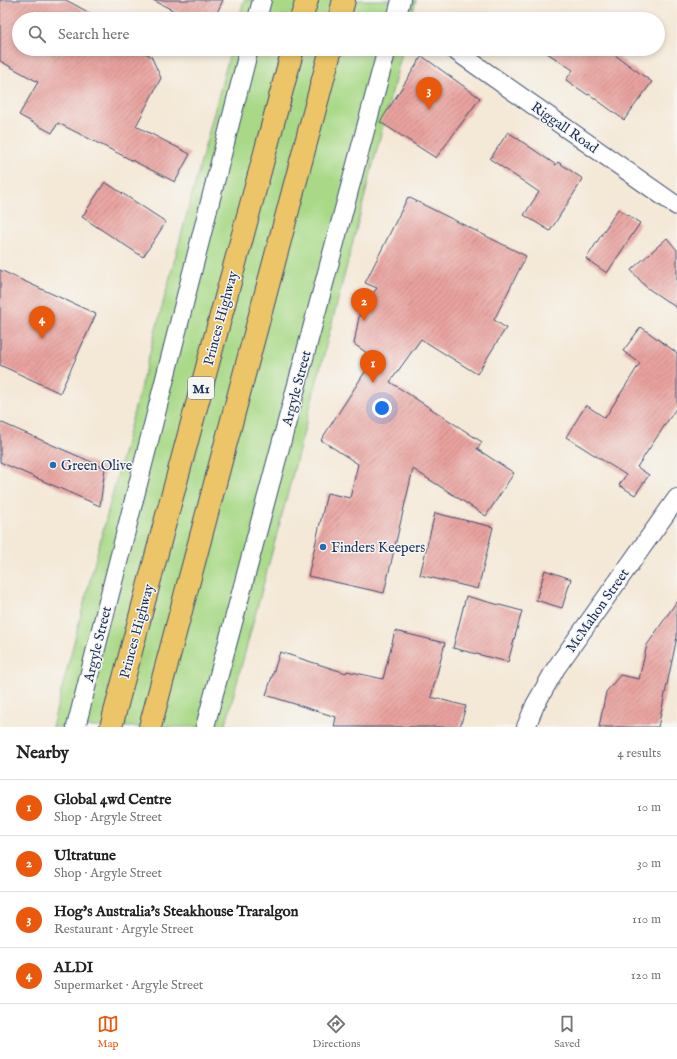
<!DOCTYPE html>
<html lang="en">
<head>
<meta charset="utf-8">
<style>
  body { margin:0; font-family:"IM FELL English",serif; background:#f2f2f2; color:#202124 }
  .you { position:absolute; left:382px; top:408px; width:14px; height:14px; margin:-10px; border:3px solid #fff; border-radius:50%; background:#1a73e8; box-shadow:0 0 0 6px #1a73e833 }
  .badge { display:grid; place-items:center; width:26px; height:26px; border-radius:50%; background:#ea580c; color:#fff; font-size:13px; font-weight:700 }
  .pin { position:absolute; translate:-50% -33px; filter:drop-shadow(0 1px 2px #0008) }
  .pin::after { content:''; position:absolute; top:21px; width:14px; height:12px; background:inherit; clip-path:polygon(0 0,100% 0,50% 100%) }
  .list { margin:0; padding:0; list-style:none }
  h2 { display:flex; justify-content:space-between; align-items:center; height:52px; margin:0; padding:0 16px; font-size:17px }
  h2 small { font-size:13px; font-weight:400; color:#757577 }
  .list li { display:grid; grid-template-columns:26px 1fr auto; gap:12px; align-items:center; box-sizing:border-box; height:56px; padding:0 16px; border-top:1px solid #e0e0e0 }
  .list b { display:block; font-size:15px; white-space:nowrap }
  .list p { margin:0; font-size:13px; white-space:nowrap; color:#757577 }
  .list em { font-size:13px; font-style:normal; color:#757577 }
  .icon { flex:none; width:22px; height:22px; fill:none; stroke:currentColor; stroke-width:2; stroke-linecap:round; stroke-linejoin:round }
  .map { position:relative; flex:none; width:677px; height:727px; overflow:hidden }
  .search { position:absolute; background:#fff; box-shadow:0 2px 6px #0003; left:12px; right:12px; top:12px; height:44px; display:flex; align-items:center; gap:10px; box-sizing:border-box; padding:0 14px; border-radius:22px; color:#757577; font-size:15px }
  .sheet { height:276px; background:#fff }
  nav { display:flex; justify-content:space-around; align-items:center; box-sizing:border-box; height:56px; border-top:1px solid #e0e0e0; background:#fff; font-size:11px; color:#757577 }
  nav a { display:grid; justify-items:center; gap:2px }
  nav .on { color:#ea580c }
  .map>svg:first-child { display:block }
</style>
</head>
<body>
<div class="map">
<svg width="677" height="727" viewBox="0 0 677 727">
  <defs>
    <pattern id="building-hatch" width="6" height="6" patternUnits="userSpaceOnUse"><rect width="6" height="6" fill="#e9a29e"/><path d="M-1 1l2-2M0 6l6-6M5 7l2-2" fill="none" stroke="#bc8484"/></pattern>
  </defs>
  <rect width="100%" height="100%" fill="#f6f6f2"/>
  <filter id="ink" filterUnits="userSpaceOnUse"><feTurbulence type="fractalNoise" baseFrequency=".025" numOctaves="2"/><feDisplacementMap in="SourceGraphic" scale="8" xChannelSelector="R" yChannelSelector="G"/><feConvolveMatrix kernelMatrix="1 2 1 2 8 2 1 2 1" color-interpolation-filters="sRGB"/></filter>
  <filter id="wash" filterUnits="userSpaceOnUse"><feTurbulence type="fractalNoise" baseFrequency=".012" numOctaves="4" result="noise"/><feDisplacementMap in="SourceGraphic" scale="16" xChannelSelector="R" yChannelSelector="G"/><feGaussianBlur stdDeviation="0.9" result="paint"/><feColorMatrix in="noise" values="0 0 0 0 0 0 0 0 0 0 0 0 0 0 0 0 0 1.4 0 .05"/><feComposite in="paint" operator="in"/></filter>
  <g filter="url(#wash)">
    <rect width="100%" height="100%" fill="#f4e8d6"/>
    <!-- grass -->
    <path fill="#a9d987" stroke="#628472" d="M 244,0 L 416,0 L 411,19 L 239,19 Z
      M 231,49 L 403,49 L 286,500 L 225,727 L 52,727 L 128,434 Z"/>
    <g id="blocks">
      <!-- building -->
      <path fill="url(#building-hatch)" d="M 0,0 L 66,0 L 101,19 L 19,19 L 19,49 L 138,49 L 151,56 L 161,78 L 136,126 L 190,154 L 175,182 L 58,123 L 52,133 L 19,115 L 38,82 L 0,61 Z
        M 153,0 L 223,0 L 214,19 L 190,19 Z
        M 541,49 L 620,49 L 615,55 L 652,82 L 624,120 L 589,94 L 588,95 L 566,80 L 573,70 Z
        M 422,56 L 480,98 L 436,158 L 380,122 Z
        M 508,132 L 556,165 L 558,162 L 583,179 L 550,231 L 524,215 L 539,192 L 490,159 Z
        M 105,182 L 166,222 L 143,257 L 82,217 Z
        M 408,197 L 526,256 L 494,320 L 506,328 L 477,374 L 421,339 L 390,382 L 482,442 L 477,449 L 514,473 L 486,516 L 413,469 L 384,593 L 308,576 L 327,493 L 350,498 L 358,464 L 321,440 L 374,358 L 354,344 L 360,311 L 377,288 L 365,283 Z
        M 618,209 L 640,223 L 607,273 L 586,259 Z
        M 667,238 L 677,250 L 677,308 L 646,287 L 631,270 Z
        M 0,270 L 96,314 L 60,393 L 0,365 Z
        M 641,327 L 677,353 L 677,407 L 637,467 L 649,475 L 635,495 L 619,485 L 626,475 L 566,437 L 586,405 L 605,418 L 640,363 L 623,351 Z
        M 0,422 L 105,468 L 100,506 L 0,462 Z
        M 435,513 L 493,527 L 478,589 L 420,575 Z
        M 545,570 L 571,579 L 562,608 L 536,600 Z
        M 466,596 L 522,611 L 508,662 L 453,648 Z
        M 677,601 L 677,637 L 658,727 L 599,727 L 606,692 L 620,675 L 639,679 L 647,645 Z
        M 395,631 L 445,643 L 431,697 L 466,706 L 460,727 L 334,727 L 336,717 L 266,695 L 280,652 L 346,673 L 347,671 L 383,679 Z"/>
    </g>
  </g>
  <g filter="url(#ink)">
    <use href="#blocks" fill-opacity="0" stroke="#3c4b70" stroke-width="1"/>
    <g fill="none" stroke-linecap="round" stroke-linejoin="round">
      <!-- street casing -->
      <g stroke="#3c4b70" stroke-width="20">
        <path id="street" d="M 257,19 L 262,0
          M 396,19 L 401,0
          M 453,49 L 677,206
          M 76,727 L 249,49
          M 205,727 L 387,49
          M 526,727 L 535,705 L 556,668 L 677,498"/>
      </g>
      <!-- highway casing -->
      <g stroke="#3c4b70" stroke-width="24">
        <path id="highway" d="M 301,19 L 307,0
          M 339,19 L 344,0
          M 111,727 L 163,530 L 293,49
          M 150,727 L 331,49"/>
      </g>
      <!-- street -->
      <use href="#street" stroke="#fff" stroke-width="18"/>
      <!-- highway -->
      <use href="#highway" stroke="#edc569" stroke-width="22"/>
    </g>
  </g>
  <!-- markers -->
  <g fill="#1f6fb2" stroke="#f6f6f2" stroke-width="1.5">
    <circle cx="53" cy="465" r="4"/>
    <circle cx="323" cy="547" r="4"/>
  </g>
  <g text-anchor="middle" stroke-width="3" stroke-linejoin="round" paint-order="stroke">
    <!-- shield labels -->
    <rect fill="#f6f6f2" stroke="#5d6b8a" stroke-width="1" x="188" y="377" width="26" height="22" rx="3"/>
    <g font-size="13" font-weight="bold" fill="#1b2f5e">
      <text x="201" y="393">M1</text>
    </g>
    <!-- street labels -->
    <g font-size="14" fill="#1b2f5e" stroke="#f6f6f2">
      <text transform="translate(565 127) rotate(35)" y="5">Riggall Road</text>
      <text transform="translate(220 318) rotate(-75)" y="5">Princes Highway</text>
      <text transform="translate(296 388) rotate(-75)" y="5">Argyle Street</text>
      <text transform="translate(597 610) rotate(-55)" y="5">McMahon Street</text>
      <text transform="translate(136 631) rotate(-75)" y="5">Princes Highway</text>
      <text transform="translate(97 644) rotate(-76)" y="5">Argyle Street</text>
    </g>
    <!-- poi labels -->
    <g font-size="14" fill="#1b2f5e" stroke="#f6f6f2" text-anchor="start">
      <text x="61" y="470">Green Olive</text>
      <text x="331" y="552">Finders Keepers</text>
    </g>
  </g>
</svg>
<div class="you"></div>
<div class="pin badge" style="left:373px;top:383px">1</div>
<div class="pin badge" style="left:364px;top:321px">2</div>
<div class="pin badge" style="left:429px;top:110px">3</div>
<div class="pin badge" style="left:42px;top:339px">4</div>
<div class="search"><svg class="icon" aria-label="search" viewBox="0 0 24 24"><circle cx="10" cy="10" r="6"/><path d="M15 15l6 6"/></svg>Search here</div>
</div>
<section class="sheet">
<h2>Nearby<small>4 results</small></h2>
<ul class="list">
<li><span class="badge">1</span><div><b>Global 4wd Centre</b><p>Shop · Argyle Street</p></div><em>10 m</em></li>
<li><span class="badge">2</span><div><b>Ultratune</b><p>Shop · Argyle Street</p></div><em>30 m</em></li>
<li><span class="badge">3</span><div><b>Hog's Australia's Steakhouse Traralgon</b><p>Restaurant · Argyle Street</p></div><em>110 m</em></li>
<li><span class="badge">4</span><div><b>ALDI</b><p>Supermarket · Argyle Street</p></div><em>120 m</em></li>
</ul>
</section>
<nav>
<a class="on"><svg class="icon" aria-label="map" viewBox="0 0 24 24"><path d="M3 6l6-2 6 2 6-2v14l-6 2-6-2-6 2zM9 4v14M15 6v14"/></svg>Map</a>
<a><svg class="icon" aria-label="directions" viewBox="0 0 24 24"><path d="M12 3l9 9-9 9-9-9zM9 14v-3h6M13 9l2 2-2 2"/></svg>Directions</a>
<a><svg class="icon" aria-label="saved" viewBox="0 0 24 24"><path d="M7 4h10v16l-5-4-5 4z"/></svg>Saved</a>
</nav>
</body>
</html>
